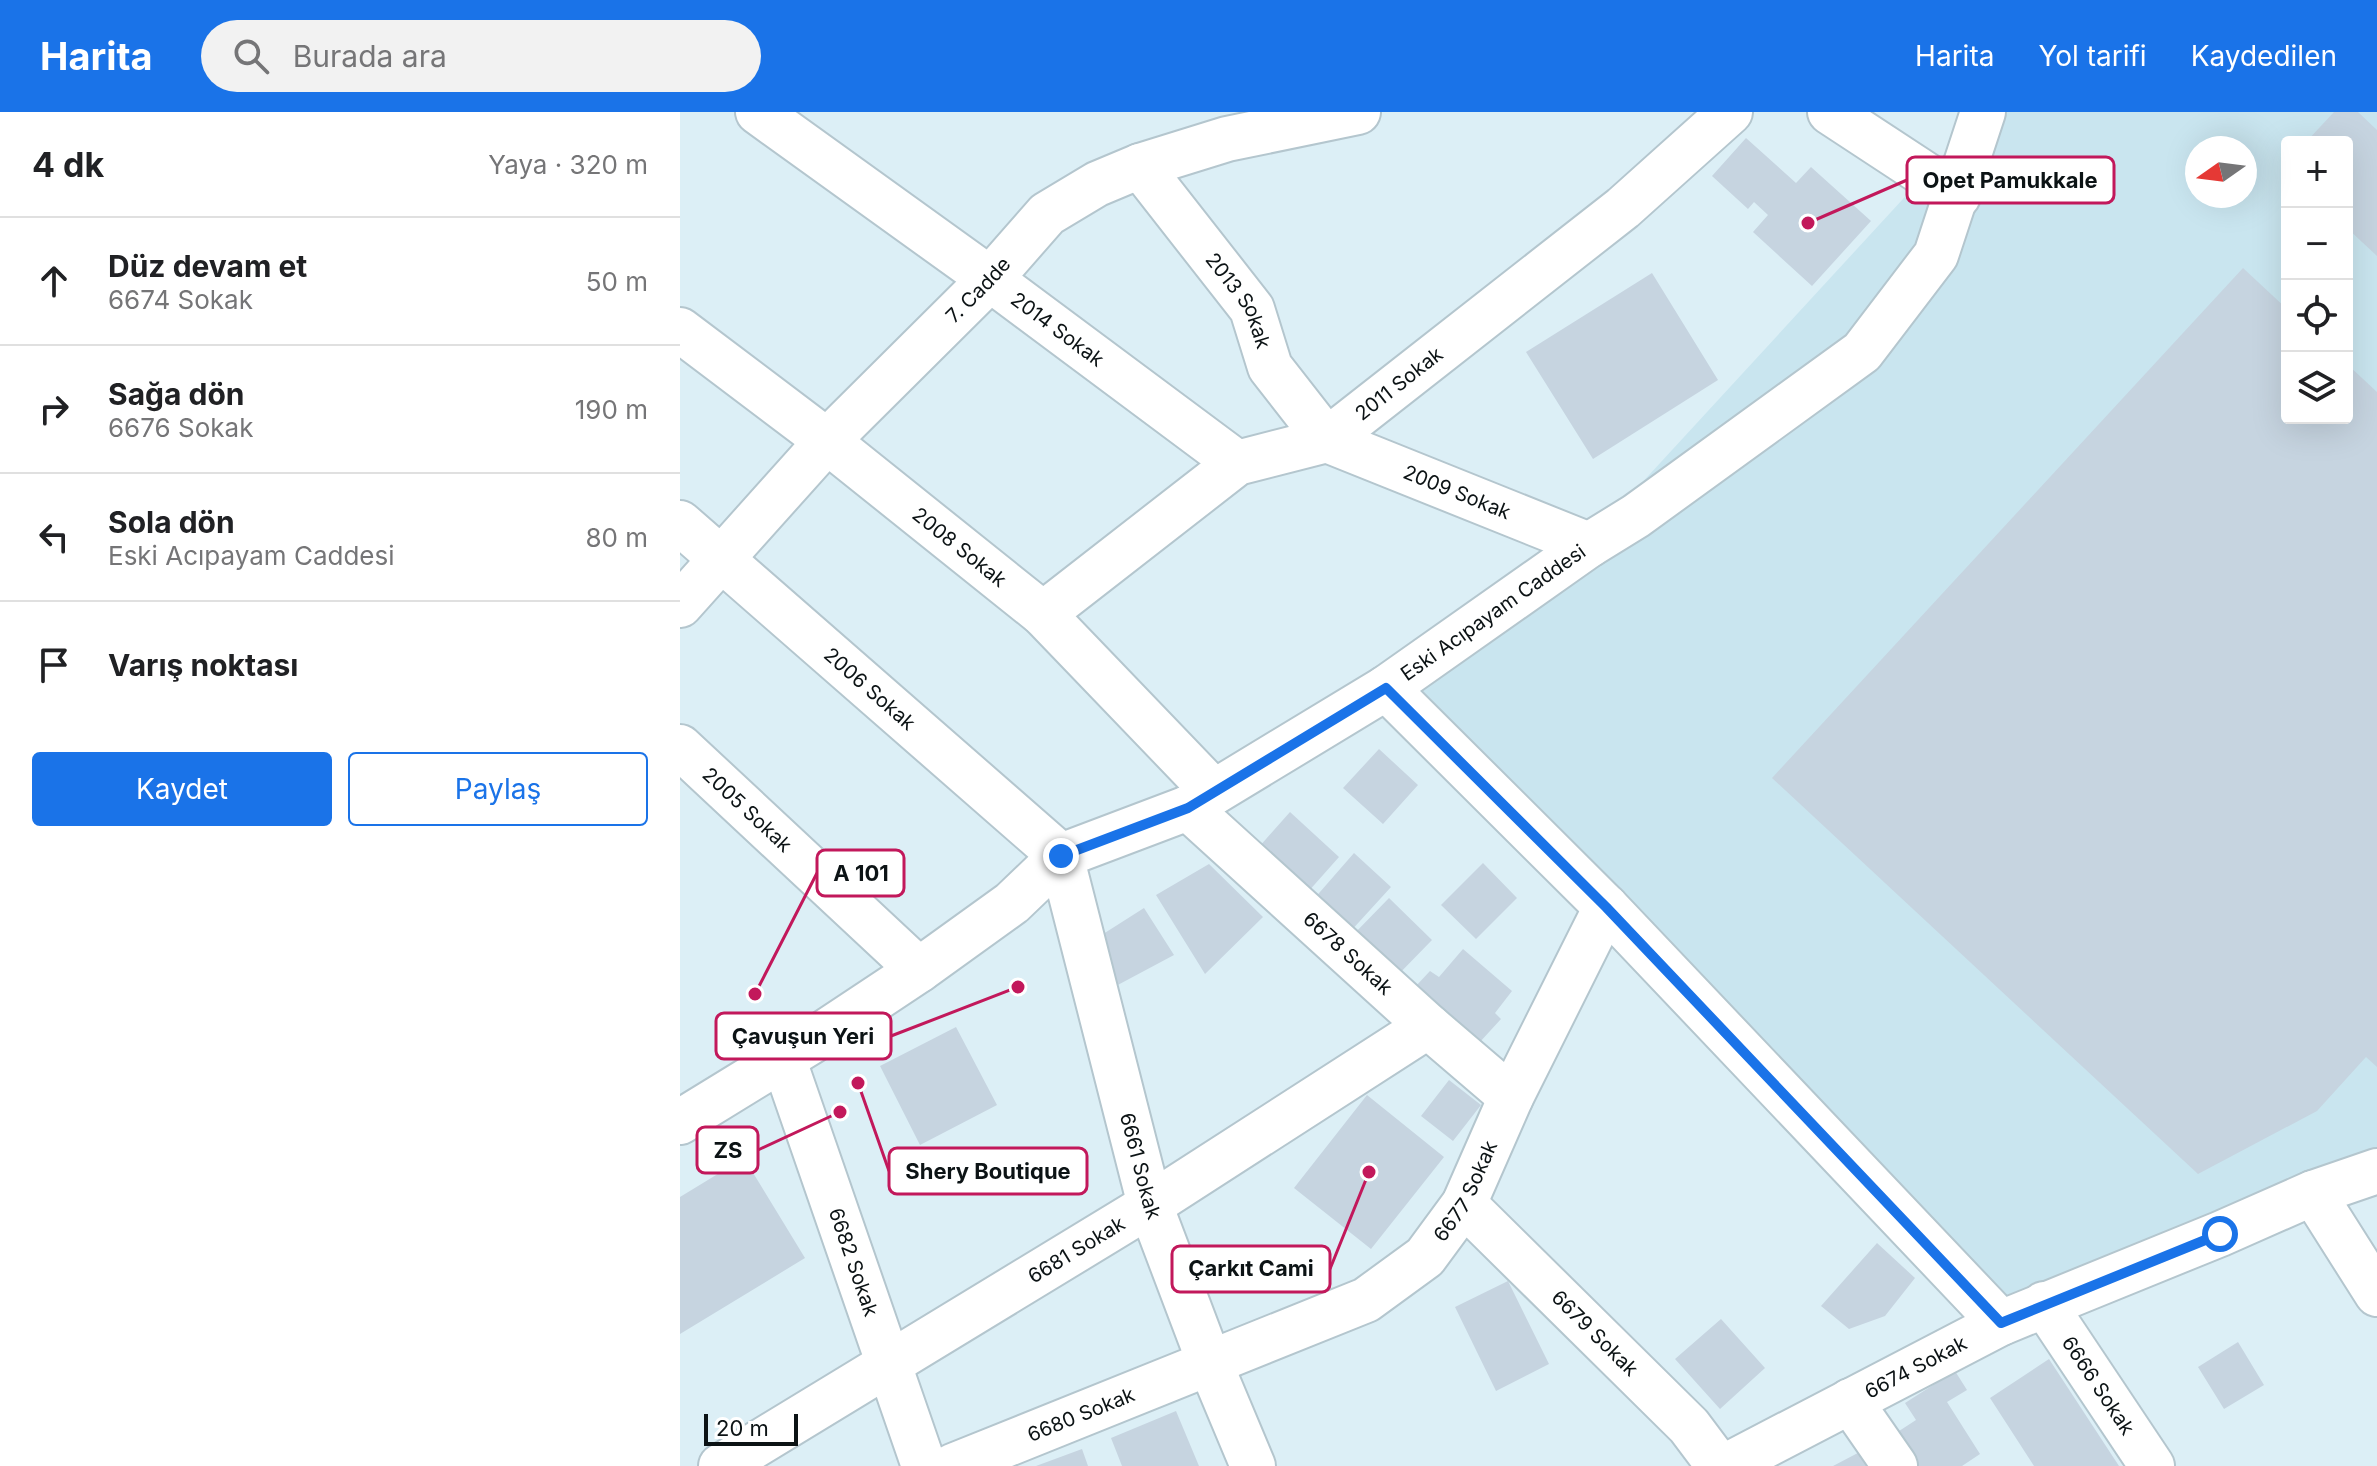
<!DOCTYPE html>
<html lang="tr">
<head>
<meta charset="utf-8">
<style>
  body { margin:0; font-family:Inter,sans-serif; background:#f2f2f2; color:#202124 }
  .controls { position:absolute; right:24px; top:24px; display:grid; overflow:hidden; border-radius:8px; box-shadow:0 8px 32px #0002 }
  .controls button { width:72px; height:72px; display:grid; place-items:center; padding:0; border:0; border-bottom:2px solid #e0e0e0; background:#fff; color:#202124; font:40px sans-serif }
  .compass { position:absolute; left:1505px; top:24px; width:72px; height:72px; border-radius:50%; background:#fff; box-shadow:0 8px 32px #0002; rotate:256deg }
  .scale { position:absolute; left:24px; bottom:20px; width:94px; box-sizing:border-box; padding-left:8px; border:4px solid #0c1315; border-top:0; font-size:22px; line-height:28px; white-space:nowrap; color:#0c1315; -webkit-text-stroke:6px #fff; paint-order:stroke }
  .stop { position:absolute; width:24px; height:24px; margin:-18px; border:6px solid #1a73e8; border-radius:50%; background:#fff }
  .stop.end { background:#1a73e8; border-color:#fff; box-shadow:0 2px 8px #0008 }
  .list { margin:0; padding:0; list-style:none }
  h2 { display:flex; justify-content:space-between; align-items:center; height:104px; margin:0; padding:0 32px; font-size:34px }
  h2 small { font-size:26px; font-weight:400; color:#757577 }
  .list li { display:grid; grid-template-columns:52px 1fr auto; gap:24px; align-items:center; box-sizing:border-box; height:128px; padding:0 32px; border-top:2px solid #e0e0e0 }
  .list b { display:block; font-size:30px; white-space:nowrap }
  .list p { margin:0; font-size:26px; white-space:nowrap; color:#757577 }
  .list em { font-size:26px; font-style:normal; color:#757577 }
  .actions { display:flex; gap:16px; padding:24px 32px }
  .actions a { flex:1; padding:18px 0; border:2px solid #1a73e8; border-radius:8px; text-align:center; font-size:28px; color:#1a73e8 }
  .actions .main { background:#1a73e8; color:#fff }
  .icon { flex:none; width:44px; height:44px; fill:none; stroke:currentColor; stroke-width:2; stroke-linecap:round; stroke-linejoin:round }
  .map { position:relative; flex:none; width:1697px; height:1354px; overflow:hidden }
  header { display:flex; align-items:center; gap:48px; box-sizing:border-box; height:112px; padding:0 40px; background:#1a73e8; color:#fff }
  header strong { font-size:38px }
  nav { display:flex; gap:44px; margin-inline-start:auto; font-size:28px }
  .search { width:560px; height:72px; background:#f2f2f2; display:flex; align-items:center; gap:20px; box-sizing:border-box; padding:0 28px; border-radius:44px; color:#757577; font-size:30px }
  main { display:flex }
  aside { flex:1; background:#fff }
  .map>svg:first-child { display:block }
</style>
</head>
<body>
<header>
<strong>Harita</strong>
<div class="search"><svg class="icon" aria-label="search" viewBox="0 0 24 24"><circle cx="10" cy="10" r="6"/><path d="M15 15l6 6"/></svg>Burada ara</div>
<nav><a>Harita</a><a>Yol tarifi</a><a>Kaydedilen</a></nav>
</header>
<main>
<aside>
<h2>4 dk<small>Yaya · 320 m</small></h2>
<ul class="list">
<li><svg class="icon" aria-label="ahead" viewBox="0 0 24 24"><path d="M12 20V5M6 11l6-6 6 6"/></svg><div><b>Düz devam et</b><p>6674 Sokak</p></div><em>50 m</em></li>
<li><svg class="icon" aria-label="right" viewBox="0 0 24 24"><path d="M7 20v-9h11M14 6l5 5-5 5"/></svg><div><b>Sağa dön</b><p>6676 Sokak</p></div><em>190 m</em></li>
<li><svg class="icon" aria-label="left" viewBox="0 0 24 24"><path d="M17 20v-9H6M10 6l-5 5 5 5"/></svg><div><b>Sola dön</b><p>Eski Acıpayam Caddesi</p></div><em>80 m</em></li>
<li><svg class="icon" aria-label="arrive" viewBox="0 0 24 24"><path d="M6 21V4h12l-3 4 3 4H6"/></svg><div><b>Varış noktası</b></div></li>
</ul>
<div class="actions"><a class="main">Kaydet</a><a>Paylaş</a></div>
</aside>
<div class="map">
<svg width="1697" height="1354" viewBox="0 0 1697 1354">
  <rect width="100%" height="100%" fill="#dceff6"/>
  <!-- built -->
  <path fill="#c9e5ef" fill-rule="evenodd" d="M 1303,0 L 1697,0 L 1697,1056 L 1321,1211 L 729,596 L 774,527 L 923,413 ZM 1607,30 L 1667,30 L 1667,306 L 1607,306 ZM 1517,36 L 1565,36 L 1565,84 L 1517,84 Z"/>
  <!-- building -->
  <path fill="#c6d4e0" d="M 1654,0 L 1678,0 L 1697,18 L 1697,144 L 1667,116 L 1667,30 L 1626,30 Z
    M 1066,26 L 1116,71 L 1131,55 L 1191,109 L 1132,174 L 1073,120 L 1088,103 L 1074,90 L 1068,97 L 1032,64 Z
    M 1563,156 L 1607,197 L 1607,306 L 1667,306 L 1667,252 L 1697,280 L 1697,955 L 1686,945 L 1637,999 L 1518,1062 L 1092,666 Z
    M 972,161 L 1038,268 L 913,347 L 846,240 Z
    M 699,637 L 738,673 L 703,712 L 663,676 Z
    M 610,700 L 659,745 L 627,781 L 578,736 Z
    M 674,741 L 711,775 L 669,821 L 633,788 Z
    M 803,751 L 837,786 L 796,827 L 761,793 Z
    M 529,752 L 583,805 L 525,862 L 476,783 Z
    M 709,786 L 752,828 L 714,867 L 671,825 Z
    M 464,796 L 494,843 L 434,875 L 409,831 Z
    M 783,837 L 832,879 L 815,901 L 821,907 L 799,931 L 735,875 L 750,859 L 759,865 Z
    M 276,915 L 317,993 L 240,1033 L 200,954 Z
    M 769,968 L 801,993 L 773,1029 L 741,1004 Z
    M 687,983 L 764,1045 L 691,1137 L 614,1076 Z
    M 64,1046 L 125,1146 L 0,1222 L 0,1085 Z
    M 1197,1131 L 1235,1166 L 1205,1204 L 1169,1217 L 1141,1194 Z
    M 828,1169 L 869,1252 L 816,1279 L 775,1195 Z
    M 1041,1207 L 1085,1256 L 1040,1297 L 995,1247 Z
    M 1558,1230 L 1584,1273 L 1544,1297 L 1518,1255 Z
    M 1369,1247 L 1439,1354 L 1354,1354 L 1310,1286 Z
    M 1275,1259 L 1287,1278 L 1267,1290 L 1300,1342 L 1282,1354 L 1238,1354 L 1216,1321 L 1236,1308 L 1225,1291 Z
    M 496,1299 L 519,1354 L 442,1354 L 431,1326 Z
    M 1195,1332 L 1207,1354 L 1153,1354 Z
    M 402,1337 L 408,1354 L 356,1354 Z"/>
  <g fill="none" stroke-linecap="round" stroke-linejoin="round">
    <!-- minor casing -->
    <g stroke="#b4c6ce" stroke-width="48">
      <g id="minor">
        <path id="s1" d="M 78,0 L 310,167 L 557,351"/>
        <path d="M 1150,0 L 1278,84"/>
        <path id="s2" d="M 460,54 L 572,197 L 590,255 L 647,328"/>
        <path id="s3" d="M 0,218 L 147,329 L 363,502 L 534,680"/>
        <path id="s4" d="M 647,328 L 909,433"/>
        <path id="s5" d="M 0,411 L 381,744 L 470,1093 L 529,1249 L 573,1354"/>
        <path id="s6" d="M 0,493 L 147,329 L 310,167 L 367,102 L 417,72 L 460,54 L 547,27 L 678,0"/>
        <path id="s7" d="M 363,502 L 557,351 L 647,328 L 943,96 L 1050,0"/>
        <path d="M 706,576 L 926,795 L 1321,1211"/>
        <path id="s8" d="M 0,635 L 239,858"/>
        <path id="s9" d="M 508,696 L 748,914 L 831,985"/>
        <path id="s10" d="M 103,946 L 244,1354"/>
        <path d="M 1633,1081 L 1697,1182"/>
        <path id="s11" d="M 784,1092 L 1009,1314 L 1039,1354"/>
        <path id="s12" d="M 1364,1192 L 1472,1354"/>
        <path d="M 1170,1289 L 1215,1354"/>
        <path id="s13" d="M 41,1354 L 470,1093 L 748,914"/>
        <path id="s14" d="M 273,1354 L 686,1188 L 745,1145 L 784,1092 L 831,985 L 926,795"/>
        <path id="s15" d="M 1046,1354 L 1321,1211 L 1540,1122 L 1633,1081 L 1697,1059"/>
      </g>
    </g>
    <!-- major casing -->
    <g stroke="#b4c6ce" stroke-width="48">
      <g id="major">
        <path id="s16" d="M 0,1010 L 132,929 L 239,858 L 332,791 L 381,744 L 508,696 L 706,576 L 909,433 L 956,404 L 1182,240 L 1256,143 L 1303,0"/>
      </g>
    </g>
    <!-- minor -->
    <use href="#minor" stroke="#fff" stroke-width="44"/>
    <!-- major -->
    <use href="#major" stroke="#fff" stroke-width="44"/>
  </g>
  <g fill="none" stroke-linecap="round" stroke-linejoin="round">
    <!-- route -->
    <path stroke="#1a73e8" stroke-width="10" d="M 381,744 L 508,696 L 706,576 L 926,795 L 1321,1211 L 1540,1122"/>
  </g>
  <g text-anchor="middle" stroke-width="8" stroke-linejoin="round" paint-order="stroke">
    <!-- street labels -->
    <g font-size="20" fill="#0c1315" stroke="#fff">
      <text dy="7" stroke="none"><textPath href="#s6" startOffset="434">7. Cadde</textPath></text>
      <text dy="7" stroke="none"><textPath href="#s2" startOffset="168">2013 Sokak</textPath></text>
      <text dy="7" stroke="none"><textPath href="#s1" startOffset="370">2014 Sokak</textPath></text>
      <text dy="7" stroke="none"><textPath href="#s7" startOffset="430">2011 Sokak</textPath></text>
      <text dy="7" stroke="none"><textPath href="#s4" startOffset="140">2009 Sokak</textPath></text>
      <text dy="7" stroke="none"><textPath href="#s3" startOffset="354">2008 Sokak</textPath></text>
      <text dy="7" stroke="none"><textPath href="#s16" startOffset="964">Eski Acıpayam Caddesi</textPath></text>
      <text dy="7" stroke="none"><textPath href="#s5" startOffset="252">2006 Sokak</textPath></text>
      <text dy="7" stroke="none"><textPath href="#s8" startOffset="92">2005 Sokak</textPath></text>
      <text dy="7" stroke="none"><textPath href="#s9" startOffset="216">6678 Sokak</textPath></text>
      <text dy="7" stroke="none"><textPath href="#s5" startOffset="826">6661 Sokak</textPath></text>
      <text dy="7" stroke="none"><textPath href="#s14" startOffset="596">6677 Sokak</textPath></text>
      <text dy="7" stroke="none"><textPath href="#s13" startOffset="416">6681 Sokak</textPath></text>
      <text dy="7" stroke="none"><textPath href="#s10" startOffset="216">6682 Sokak</textPath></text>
      <text dy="7" stroke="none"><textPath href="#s11" startOffset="184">6679 Sokak</textPath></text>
      <text dy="7" stroke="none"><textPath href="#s15" startOffset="214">6674 Sokak</textPath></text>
      <text dy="7" stroke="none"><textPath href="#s12" startOffset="98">6666 Sokak</textPath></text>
      <text dy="7" stroke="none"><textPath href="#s14" startOffset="138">6680 Sokak</textPath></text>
    </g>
  </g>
  <!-- callouts -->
  <path fill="none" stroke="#c2185b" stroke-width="3" d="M1128 111L1227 68M75 882L137 761M338 875L211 924M160 1000L78 1038M178 971L209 1059M689 1060L650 1157"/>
  <g fill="#c2185b" stroke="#fff" stroke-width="3">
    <circle cx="1128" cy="111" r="8"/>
    <circle cx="75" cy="882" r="8"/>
    <circle cx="338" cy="875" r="8"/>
    <circle cx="160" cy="1000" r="8"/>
    <circle cx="178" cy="971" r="8"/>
    <circle cx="689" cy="1060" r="8"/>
  </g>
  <g fill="#fff" stroke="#c2185b" stroke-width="3">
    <rect x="1227" y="45" width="207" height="46" rx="8"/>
    <rect x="137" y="738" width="87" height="46" rx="8"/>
    <rect x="36" y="901" width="175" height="46" rx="8"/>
    <rect x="17" y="1015" width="61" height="46" rx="8"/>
    <rect x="209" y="1036" width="198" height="46" rx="8"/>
    <rect x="492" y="1134" width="158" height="46" rx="8"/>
  </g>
  <g font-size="22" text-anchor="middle" font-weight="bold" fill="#0c1315">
    <text x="1330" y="76">Opet Pamukkale</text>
    <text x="181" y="769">A 101</text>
    <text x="123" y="932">Çavuşun Yeri</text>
    <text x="48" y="1046">ZS</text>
    <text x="308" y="1067">Shery Boutique</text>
    <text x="571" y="1164">Çarkıt Cami</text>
  </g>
</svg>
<div class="controls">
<button>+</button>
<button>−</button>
<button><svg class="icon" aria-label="locate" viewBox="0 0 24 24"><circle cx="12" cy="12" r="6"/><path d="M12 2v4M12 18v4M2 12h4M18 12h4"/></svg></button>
<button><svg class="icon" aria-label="layers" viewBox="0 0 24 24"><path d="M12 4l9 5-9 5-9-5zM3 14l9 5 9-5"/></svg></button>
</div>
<svg class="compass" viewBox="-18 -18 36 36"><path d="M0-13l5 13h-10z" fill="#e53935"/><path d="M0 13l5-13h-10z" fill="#757577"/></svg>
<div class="scale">20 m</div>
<div class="stop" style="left:1540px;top:1122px"></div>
<div class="stop end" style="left:381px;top:744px"></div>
</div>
</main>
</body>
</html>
